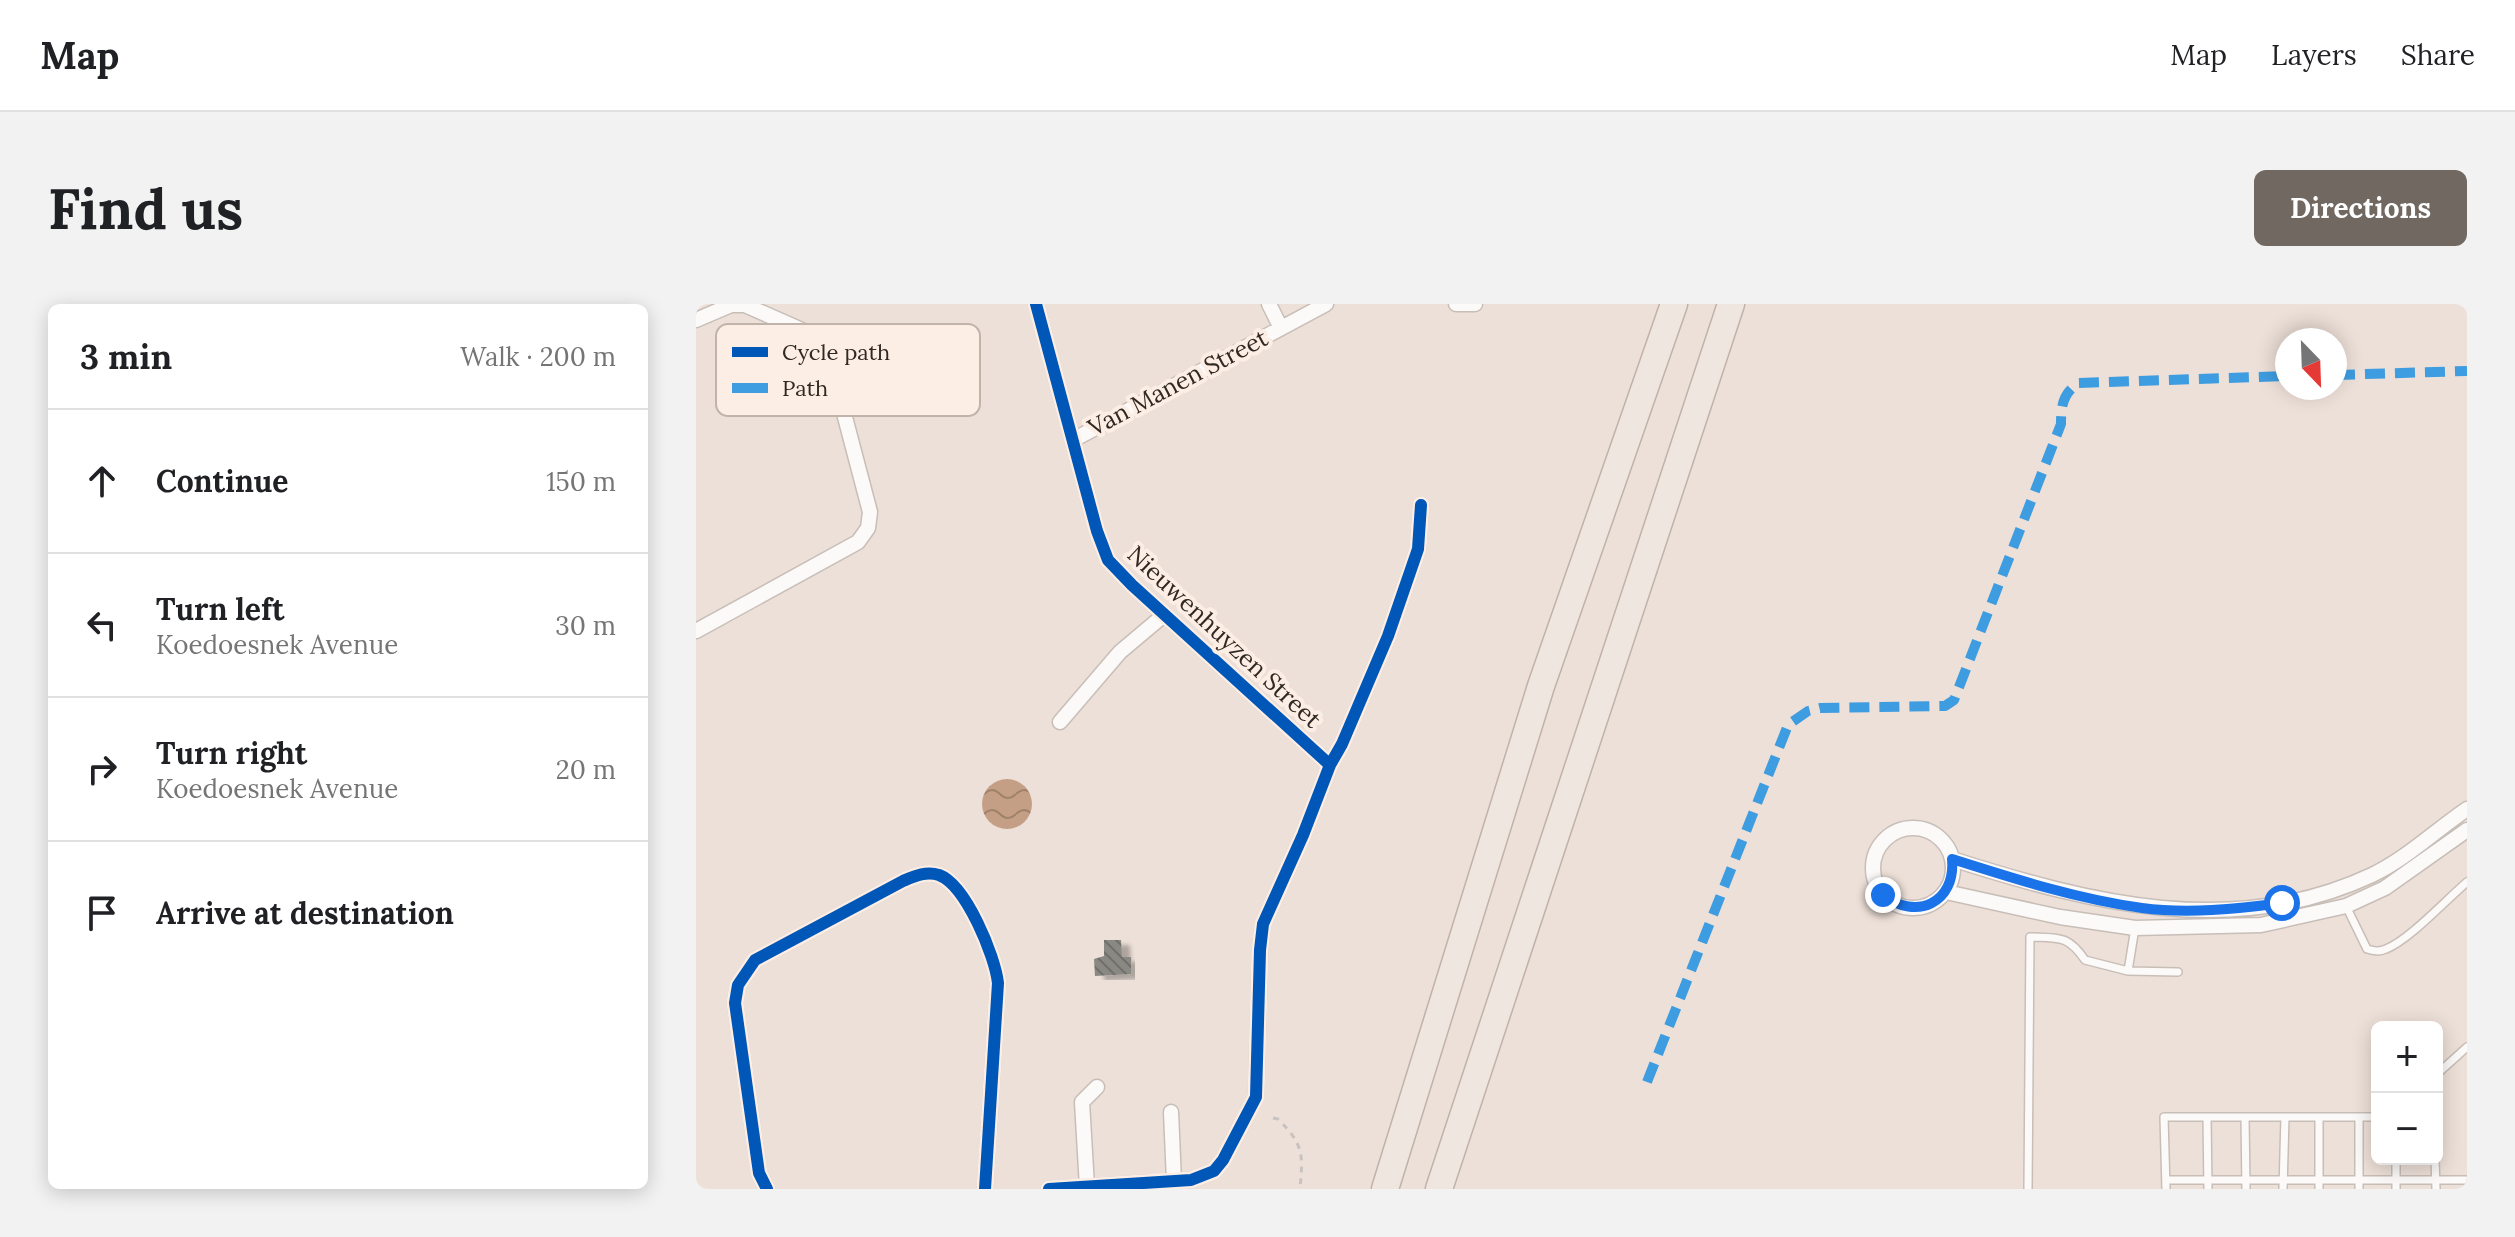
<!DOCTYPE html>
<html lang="en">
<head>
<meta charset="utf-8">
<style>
  body { margin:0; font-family:Lora,serif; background:#f2f2f2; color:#202124 }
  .controls { position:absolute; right:24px; bottom:24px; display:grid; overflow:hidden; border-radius:12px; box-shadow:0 4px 20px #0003 }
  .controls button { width:72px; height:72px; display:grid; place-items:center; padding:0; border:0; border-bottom:2px solid #e0e0e0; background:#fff; color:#202124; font:40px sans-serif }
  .compass { position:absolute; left:1579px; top:24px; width:72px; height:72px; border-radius:50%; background:#fff; box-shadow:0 4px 20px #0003; rotate:157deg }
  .stop { position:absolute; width:24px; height:24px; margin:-18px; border:6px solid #1a73e8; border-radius:50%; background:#fff }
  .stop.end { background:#1a73e8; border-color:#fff; box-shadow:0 2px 8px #0008 }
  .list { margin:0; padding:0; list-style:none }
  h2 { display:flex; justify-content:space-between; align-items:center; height:104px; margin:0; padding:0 32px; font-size:34px }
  h2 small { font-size:26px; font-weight:400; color:#757577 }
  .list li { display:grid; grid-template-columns:52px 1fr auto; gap:24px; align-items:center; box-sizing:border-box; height:144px; padding:0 32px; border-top:2px solid #e0e0e0 }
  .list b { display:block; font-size:30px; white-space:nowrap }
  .list p { margin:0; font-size:26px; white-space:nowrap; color:#757577 }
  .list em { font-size:26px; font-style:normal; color:#757577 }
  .icon { flex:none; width:44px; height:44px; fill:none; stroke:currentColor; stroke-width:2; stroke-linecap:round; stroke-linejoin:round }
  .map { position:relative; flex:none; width:1771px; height:885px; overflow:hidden; border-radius:12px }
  header { display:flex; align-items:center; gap:48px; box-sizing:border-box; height:112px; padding:0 40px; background:#fff; border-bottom:2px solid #e0e0e0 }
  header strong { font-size:38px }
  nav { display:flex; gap:44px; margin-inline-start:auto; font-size:28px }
  .intro { display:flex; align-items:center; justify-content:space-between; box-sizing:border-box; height:192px; padding:0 48px }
  h1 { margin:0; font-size:56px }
  .button { padding:20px 36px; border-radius:12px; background:#726862; color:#fff; font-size:28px; font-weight:700 }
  main { display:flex; gap:48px; padding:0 48px }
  aside { flex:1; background:#fff; border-radius:12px; box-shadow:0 4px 20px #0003 }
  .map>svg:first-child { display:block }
</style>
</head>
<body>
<header>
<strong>Map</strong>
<nav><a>Map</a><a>Layers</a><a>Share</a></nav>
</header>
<div class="intro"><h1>Find us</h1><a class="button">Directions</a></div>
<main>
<aside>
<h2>3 min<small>Walk · 200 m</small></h2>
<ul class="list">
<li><svg class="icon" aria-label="ahead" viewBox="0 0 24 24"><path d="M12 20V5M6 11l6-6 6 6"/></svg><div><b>Continue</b></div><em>150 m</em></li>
<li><svg class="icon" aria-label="left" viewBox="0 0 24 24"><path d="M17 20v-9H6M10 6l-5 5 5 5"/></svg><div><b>Turn left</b><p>Koedoesnek Avenue</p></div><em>30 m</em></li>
<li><svg class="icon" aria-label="right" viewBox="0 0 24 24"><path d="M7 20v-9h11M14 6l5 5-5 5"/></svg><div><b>Turn right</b><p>Koedoesnek Avenue</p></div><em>20 m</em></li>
<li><svg class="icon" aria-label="arrive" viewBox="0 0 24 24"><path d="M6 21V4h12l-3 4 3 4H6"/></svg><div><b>Arrive at destination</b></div></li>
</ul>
</aside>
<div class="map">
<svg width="1771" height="885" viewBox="0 0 1771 885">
  <defs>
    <pattern id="water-waves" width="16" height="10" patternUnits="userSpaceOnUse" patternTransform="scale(2)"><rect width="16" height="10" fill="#c49f85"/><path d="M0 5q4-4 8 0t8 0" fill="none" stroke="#a0826c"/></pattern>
    <pattern id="building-back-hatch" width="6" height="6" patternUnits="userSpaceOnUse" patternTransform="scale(2)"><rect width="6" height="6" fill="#898883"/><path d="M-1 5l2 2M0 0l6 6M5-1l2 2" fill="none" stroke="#706f6b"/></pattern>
    <filter id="shadow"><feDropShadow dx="9" dy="5" stdDeviation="2" flood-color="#0004"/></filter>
  </defs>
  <rect width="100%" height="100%" fill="#ede0d8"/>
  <!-- water -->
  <path fill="url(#water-waves)" d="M286 500a25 25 0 1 1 50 0a25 25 0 1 1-50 0Z"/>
  <!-- building -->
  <path fill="url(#building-back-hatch)" filter="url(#shadow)" d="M 408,636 L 425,636 L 426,653 L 435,653 L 435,670 L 399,672 L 398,655 L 408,652 Z"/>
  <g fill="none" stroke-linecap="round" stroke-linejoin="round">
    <!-- lane casing -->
    <g stroke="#c8beb8" stroke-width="10">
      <path id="lane" d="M 1650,602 L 1671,645 C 1678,647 1683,648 1690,645 C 1713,636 1750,596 1771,578
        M 1439,624 L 1432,667 L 1482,668
        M 1741,770 L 1771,743
        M 1511,813 L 1512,885
        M 1549,813 L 1550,885
        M 1623,813 L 1623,885
        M 1663,813 L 1663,885
        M 1739,855 L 1740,885
        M 1470,876 L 1771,876
        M 1332,885 L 1334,633 C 1363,634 1372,631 1389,656 L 1432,667
        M 1470,885 L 1468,813 L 1681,813
        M 1587,885 L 1589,813
        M 1700,885 L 1700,855"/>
    </g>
    <!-- street casing -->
    <g stroke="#c8beb8" stroke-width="17">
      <path id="street" d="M 340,0 L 401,227 L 412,256 L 436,281 L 634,461
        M 573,0 L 585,24
        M 760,0 L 779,0
        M 0,16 L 35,1 L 49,1 L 117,31 L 126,41 L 135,60 L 174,208 L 172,224 L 162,238 L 0,327
        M 377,136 L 630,0
        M 364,418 L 424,348 L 468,311
        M1177 564a40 40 0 1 1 80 0a40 40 0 1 1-80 0Z
        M 1256,555 C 1394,599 1538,636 1676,571 C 1710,555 1740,526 1771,505
        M 1250,588 L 1364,613 L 1439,624 L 1565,621 L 1650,602 L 1689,584 L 1771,526
        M 475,808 L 478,877
        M 391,883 L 386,798 L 401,783
        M 71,885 L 63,869 L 39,699 L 42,681 L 59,656 L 207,577 C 219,572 230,567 243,571 C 270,581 299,652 302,679 L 289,885
        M 353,885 L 495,876 L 518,867 L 527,856 L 560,793 L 564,646 L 567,620 L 607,531 L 634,461 L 646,440 L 692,332 L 722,245 L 725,201"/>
    </g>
    <!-- highway casing -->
    <g stroke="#c0b2a9" stroke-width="29">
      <path id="highway" d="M 689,885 L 845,382 L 978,0
        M 743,885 L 1035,0"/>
    </g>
    <!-- path -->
    <path stroke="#c8c3c0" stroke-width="3" stroke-dasharray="6 6" stroke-linecap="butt" d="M 577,814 L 582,815 C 608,841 607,850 604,885"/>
    <!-- lane -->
    <use href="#lane" stroke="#fcfaf9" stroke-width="7"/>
    <!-- street -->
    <use href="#street" stroke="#fcfaf9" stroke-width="14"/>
    <!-- highway -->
    <use href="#highway" stroke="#efe6e0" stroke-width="26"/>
    <!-- quiet -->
    <path stroke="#3e9ce0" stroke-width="10" stroke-dasharray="20 10" stroke-linecap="butt" d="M 1639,71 L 1771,67
      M 951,778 L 1092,421 L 1112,407 L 1124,404 L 1249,402 L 1258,396 L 1365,120 C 1365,101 1367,90 1382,79 L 1591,72"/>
    <!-- cycleway casing -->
    <g stroke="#fceee5" stroke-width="17">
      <path id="cycleway" d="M 340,0 L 401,227 L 412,256 L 436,281 L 634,461
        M 71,885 L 63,869 L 39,699 L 42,681 L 59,656 L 207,577 C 219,572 230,567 243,571 C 270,581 299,652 302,679 L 289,885
        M 353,885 L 495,876 L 518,867 L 527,856 L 560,793 L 564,646 L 567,620 L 607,531 L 634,461 L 646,440 L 692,332 L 722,245 L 725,201"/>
    </g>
    <!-- cycleway -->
    <use href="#cycleway" stroke="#0057b8" stroke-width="12"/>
  </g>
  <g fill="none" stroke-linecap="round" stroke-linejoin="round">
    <!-- route -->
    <path stroke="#1a73e8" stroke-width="10" d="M 1187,591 C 1220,617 1260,599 1256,555 C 1319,575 1381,595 1446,604 C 1491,610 1541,605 1586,599"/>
  </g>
  <g text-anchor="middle" stroke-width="8" stroke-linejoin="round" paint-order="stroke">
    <!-- street labels -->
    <g font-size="24" fill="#302822" stroke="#fceee5">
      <text transform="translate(482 79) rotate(-28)" y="8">Van Manen Street</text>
      <text transform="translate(528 333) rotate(43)" y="8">Nieuwenhuyzen Street</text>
    </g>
  </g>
  <!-- legend -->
  <rect x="20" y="20" width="264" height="92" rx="12" fill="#fceee5" stroke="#bfb3aa" stroke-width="2"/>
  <rect x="36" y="43" width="36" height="10" fill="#0057b8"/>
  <rect x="36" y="79" width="36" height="10" fill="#3e9ce0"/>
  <g font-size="22" fill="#302822">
    <text x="86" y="56">Cycle path</text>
    <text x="86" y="92">Path</text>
  </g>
</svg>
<div class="controls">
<button>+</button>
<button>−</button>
</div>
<svg class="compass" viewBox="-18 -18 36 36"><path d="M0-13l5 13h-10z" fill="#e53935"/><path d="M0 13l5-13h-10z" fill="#757577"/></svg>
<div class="stop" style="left:1586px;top:599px"></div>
<div class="stop end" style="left:1187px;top:591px"></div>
</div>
</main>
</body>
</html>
